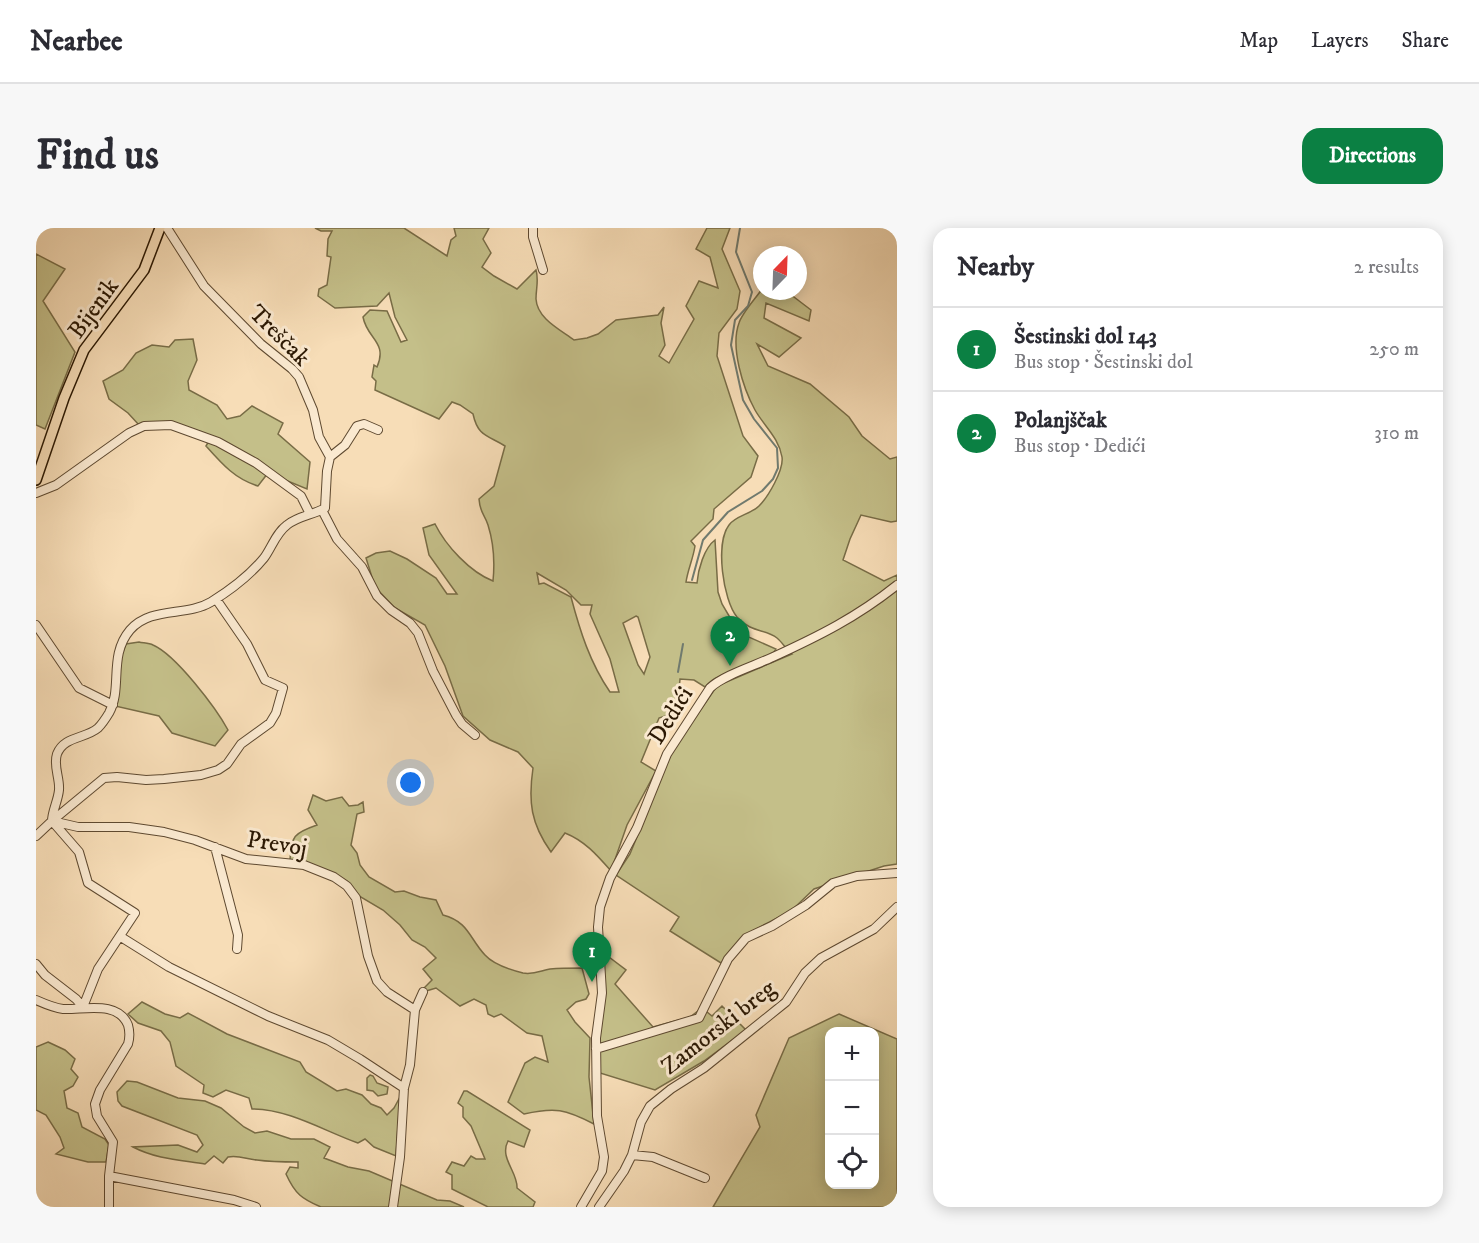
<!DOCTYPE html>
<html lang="en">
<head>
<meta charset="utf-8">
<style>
  body { margin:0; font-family:"IM FELL DW Pica",serif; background:#f7f7f7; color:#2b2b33 }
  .controls { position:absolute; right:18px; bottom:18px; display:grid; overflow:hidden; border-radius:12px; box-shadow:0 3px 15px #0003 }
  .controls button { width:54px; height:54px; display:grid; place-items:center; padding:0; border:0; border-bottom:2px solid #e1e1e2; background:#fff; color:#2b2b33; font:30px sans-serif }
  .compass { position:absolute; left:717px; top:18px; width:54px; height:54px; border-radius:50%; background:#fff; box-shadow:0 3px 15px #0003; rotate:23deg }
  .you { position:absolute; left:375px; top:555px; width:21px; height:21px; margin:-15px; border:4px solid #fff; border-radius:50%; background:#1a73e8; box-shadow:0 0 0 9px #1a73e833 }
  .badge { display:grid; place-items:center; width:39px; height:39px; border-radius:50%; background:#0b8043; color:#fff; font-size:20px; font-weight:700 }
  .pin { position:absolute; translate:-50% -50px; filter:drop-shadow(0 2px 3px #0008) }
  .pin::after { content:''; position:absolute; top:32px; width:21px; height:18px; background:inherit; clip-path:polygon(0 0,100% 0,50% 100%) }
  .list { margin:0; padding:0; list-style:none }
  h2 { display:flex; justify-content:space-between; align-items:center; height:78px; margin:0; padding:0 24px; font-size:26px }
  h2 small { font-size:20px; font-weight:400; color:#7c7c81 }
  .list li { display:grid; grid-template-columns:39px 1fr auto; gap:18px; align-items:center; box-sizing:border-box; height:84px; padding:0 24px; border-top:2px solid #e1e1e2 }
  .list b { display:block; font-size:22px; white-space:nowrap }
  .list p { margin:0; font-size:20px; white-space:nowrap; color:#7c7c81 }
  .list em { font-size:20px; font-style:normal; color:#7c7c81 }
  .icon { flex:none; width:33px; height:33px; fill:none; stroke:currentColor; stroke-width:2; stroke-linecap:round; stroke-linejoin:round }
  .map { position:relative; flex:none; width:861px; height:979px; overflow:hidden; border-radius:18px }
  header { display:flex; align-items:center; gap:36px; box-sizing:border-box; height:84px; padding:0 30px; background:#fff; border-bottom:2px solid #e1e1e2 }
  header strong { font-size:28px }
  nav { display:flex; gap:33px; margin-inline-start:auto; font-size:21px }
  .intro { display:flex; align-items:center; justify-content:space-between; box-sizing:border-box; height:144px; padding:0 36px }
  h1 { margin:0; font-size:42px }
  .button { padding:15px 27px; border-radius:18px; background:#0b8043; color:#fff; font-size:21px; font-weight:700 }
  main { display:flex; gap:36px; padding:0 36px }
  aside { flex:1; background:#fff; border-radius:18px; box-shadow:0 3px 15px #0003 }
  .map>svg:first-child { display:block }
</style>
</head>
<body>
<header>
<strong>Nearbee</strong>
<nav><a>Map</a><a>Layers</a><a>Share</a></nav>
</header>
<div class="intro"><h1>Find us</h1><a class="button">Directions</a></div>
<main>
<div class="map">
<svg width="861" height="979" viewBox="0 0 861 979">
  <rect width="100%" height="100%" fill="#f7ddb7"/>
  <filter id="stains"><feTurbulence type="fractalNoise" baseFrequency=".00333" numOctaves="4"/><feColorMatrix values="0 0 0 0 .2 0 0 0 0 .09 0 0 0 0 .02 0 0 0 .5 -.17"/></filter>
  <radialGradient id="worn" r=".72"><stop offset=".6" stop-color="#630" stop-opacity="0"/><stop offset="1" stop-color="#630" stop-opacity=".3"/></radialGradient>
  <!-- green -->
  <path fill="#c4bf89" stroke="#786c46" stroke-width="1.5" fill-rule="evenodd" d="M 279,0 L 368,0 L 411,28 L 415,12 L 420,8 L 418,0 L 453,0 L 447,11 L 455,25 L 446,39 L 458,48 L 481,61 L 500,42 C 503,52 500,60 500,71 C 501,90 523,101 538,112 L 551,110 L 562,106 L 580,92 L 622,87 L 628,79 L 625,95 L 629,117 L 623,128 L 633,135 L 658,91 L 650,78 L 663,53 L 682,60 L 674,29 L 660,21 L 671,0 L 694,0 L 686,21 L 704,63 L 701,81 L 683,105 L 681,128 L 707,208 L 722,228 L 715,249 L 678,281 L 677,291 L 655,313 L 659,318 C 657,331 652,341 650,354 L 661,355 C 662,342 668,320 679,312 L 682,364 L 686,376 L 696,393 L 708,407 L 740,421 C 729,441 684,439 669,459 L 658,452 L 644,451 L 641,484 L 623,490 L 605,534 L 620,543 L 591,597 L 575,643 C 561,627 549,613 529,605 L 515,624 C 495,596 492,574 497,540 L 482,524 L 454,512 L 427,488 L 409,438 L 389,397 L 359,380 L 339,359 L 330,330 L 340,325 L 354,323 L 371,331 L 400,350 L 411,366 L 421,366 L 393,327 L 387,300 L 399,296 C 410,318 434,344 457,353 C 459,333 458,316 452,297 C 448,285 444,285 443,271 L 458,258 L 469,218 C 452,207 442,209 437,186 L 424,177 L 416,174 L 403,191 L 339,162 L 340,153 L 336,149 L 338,137 L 341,139 C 352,114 331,111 327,89 L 334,82 L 351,83 L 365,114 L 371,112 L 359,89 L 353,65 L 341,78 L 299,80 L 282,68 L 283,61 L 291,57 L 295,29 L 291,28 L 292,11 L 296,3 L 285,3 ZM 501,345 L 530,362 L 545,377 L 556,377 L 554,386 L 574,431 L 583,464 L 574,464 C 554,435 544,403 535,369 L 508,355 L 503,356 ZM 600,388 L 602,389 L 614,429 L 608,446 L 602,437 L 587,395 Z
    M 0,26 L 29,41 L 7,73 L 39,124 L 9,201 L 0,197 Z
    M 726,61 L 726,63 L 750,63 L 775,82 L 773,93 L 730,75 L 728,90 L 765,110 L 743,129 L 721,116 L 732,138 L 774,156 L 813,189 L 826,208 L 854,231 L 861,229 L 861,293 L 855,294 L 825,287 L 814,311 L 807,332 L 848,353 L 861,347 L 861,636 L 848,638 L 778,661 L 755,683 L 716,703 L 685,735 L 634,703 L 643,689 L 580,647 L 594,626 L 636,523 L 681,458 L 756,426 C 750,421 746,414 741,410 C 730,401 715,405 701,389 C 687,372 679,315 693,297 C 699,288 715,286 723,278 C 732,269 748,242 746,229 C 743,210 728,198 719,182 C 707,160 694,119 703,95 C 706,85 720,70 726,61 Z
    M 157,111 L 161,132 L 152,153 L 153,162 L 181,177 L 191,191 L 204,188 L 216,178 L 247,195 L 242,206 L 274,234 L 271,261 L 232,245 L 222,258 C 199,251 186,236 170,218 L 176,208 C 144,196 138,192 103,197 L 92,185 L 73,171 L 67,153 L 87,142 L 100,125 L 116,117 L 133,119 L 139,112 Z
    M 103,414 C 107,415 113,415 117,417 C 140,427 180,480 192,502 L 179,518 L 136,505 L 123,488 L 79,478 L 82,437 L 90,416 Z
    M 277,567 L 290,573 L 306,569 L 313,578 L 322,577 L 327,574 L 328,584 L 321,586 L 315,617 L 321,625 L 324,637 L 333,649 L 359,664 L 368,663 L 384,669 L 400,672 L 407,687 C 433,694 433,710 449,727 C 457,736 475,742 487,745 C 497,747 504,743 514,741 C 525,740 535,740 546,740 L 553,766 L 550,771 L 540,774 L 531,782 L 539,794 L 554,810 L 553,849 L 558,896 C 529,881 519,879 488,886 L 472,874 L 489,835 L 499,829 L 512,834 L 506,808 L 491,805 L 465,786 L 458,789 L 452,786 L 450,777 L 438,771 L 424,778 L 400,760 L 390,763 L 388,760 L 396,752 L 387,741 L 400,730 L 389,719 L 376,712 L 364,697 L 347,682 L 323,668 L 311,653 L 297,645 L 254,632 C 255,608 258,605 281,597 L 272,582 Z
    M 565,723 L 590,742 L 579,756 L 617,799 L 654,789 L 666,780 L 676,788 L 686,778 L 710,802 L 668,833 L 619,862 L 564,845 L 564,807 L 569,764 Z
    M 106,774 L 129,786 L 144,790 L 152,785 L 191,806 L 264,834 L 270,844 L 301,863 L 310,861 L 326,867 L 335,876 L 345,880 L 351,887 L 358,880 L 364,869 L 360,928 L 338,919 L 329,911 L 322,915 C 288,903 253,881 216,881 L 213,870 L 190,862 L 177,869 L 167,865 L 168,857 L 140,838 L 134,814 L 125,803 L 102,795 L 92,786 Z
    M 803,786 L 861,811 L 861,979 L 677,979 L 724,899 L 720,887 L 753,810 ZM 794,804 L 838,804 L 838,956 L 794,956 Z
    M 12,814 L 29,822 L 39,831 L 35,841 L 42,849 L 37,858 L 28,863 L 31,880 L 42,885 L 46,899 L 69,911 L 73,917 L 70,934 L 52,934 L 20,926 L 28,920 L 24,909 L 10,887 L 0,882 L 0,819 Z
    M 334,847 L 337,848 L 341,855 L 352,859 L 351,866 L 342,868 L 337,863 L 331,862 L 331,850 Z
    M 91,853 L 101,854 L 142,870 L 169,873 L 185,880 L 208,899 L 219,905 L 231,903 L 255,911 L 278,911 L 294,919 L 288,930 L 312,939 L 333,943 L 401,972 L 414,973 L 428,979 L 285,979 C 266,971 259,966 250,946 L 254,939 L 262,940 L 262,934 C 248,934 235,934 221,932 C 210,931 203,927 192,929 L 187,935 L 178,928 L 169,936 C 144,932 120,931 97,919 L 142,917 L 161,924 L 167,917 L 161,907 L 86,878 L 82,873 L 81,864 Z
    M 428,863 L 431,863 L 494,902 L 488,919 L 472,913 C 463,930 482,944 481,960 L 499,974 L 497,979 L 452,979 L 416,961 L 416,947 L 410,944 L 416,934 L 428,938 L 435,928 L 440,931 L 449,931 L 435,898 L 427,889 L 427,879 L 422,875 Z"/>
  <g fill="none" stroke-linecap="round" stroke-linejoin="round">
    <!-- stream -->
    <path stroke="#707a6e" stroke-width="2" d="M 656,352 L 667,312 L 692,284 L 726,263 L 737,251 L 742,240 L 741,220 L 718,191 L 707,172 L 695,117 L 699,92 L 712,78 L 716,64 L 700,24 L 704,0
      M 642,444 L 647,416"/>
    <!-- minor casing -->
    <g stroke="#5e4930" stroke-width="10">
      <path id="minor" d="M 131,0 L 168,58 L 225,116 L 256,141 L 263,149 L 277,182 L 283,209 L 294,229 L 309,217 L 321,198 L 328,196 L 342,202
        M 497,0 L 497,9 L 507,42
        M 0,265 L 20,257 L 93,205 L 108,198 L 135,197 L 182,214 L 220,235 L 265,268 L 274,286
        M 286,282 L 301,311 L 326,339 L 341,368 L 355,382 L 374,395 L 382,405 L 397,443 L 420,487 L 426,496 L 439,507
        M 0,397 L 43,460 L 77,477
        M 16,593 C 16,583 22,573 23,562 C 24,550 17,538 21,526 C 28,508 49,511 62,500 C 66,496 70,490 73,485 C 87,460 72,428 94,402 C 115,378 150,389 175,374 C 193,363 214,347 228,330 C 236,319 240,305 251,297 C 262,288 277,287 289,280 L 291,243 L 294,229
        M 16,593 L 68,550 L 81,549 L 110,552 L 128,551 L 165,547 L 182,542 L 191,536 L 205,516 L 234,495 L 240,485 L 247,460 L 229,452 L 211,416 L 180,371
        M 16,593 L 43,624 L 52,655 L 99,685 L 62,741 L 47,779
        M 0,608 L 16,593 L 42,599 L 93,599 L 128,604 L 159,612 L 210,631 L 268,637 L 298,649 L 311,658 L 320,670 L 332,728 L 341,753 L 351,764 L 379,782 L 374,837 L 368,860 L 364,929 L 357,979
        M 179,619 L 202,707 L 201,721
        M 85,709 L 133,739 L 232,788 L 292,812 L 324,831 L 368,860
        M 0,736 L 9,747 L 40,771 L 47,779
        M 0,772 C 9,776 18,780 27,781 C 48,782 82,772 92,797 C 94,804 94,809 92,816 L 64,862 L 59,876 L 61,888 L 77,914 L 73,948 L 198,972 L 220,979
        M 379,782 L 387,764
        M 560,821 L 663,790 L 692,731 L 710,710 L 736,698 L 770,677 L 797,655 L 821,648 L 861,645
        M 596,927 L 617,929 L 669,950
        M 73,979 L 73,948
        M 545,979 L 566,943 L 568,929 L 561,888 L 560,810 L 566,765 L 562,699 L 564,679 L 574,650 L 601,600 L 631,526 L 674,460 C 688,447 718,438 737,429 C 783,408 821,389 861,357
        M 563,979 L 588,943 L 596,927 L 605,894 L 614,878 L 635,861 L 668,840 L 750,774 L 769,745 L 785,730 L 838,701 L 861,679"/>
    </g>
    <!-- major casing -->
    <g stroke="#2b1803" stroke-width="12">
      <path id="major" d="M 0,252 L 28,170 L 48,122 L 108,42 L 124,0"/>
    </g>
    <!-- minor -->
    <use href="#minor" stroke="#fae9d0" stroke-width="8"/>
    <!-- major -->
    <use href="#major" stroke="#f7ddb7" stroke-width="9"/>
  </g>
  <g text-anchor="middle" stroke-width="6" stroke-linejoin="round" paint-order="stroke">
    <!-- street labels -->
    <g font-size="24" fill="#2b1803" stroke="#fae9d0">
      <text transform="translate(57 80) rotate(-54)" y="8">Bijenik</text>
      <text transform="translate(244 107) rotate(45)" y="8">Treščak</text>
      <text transform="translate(634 487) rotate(-58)" y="8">Dedići</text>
      <text transform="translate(241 615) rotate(9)" y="8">Prevoj</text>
      <text transform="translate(682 799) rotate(-38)" y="8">Zamorski breg</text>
    </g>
  </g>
  <rect width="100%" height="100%" filter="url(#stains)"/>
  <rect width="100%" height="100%" fill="url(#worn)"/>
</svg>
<div class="controls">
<button>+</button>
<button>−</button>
<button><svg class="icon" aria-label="locate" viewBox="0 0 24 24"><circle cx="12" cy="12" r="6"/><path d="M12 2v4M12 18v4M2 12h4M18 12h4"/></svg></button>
</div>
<svg class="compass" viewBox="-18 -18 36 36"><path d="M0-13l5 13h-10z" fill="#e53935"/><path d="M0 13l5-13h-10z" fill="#7c7c81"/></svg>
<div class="you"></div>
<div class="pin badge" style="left:556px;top:754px">1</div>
<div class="pin badge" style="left:694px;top:438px">2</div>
</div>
<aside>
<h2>Nearby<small>2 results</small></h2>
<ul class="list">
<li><span class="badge">1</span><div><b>Šestinski dol 143</b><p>Bus stop · Šestinski dol</p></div><em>250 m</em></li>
<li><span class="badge">2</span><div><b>Polanjščak</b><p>Bus stop · Dedići</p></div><em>310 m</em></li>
</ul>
</aside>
</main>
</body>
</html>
